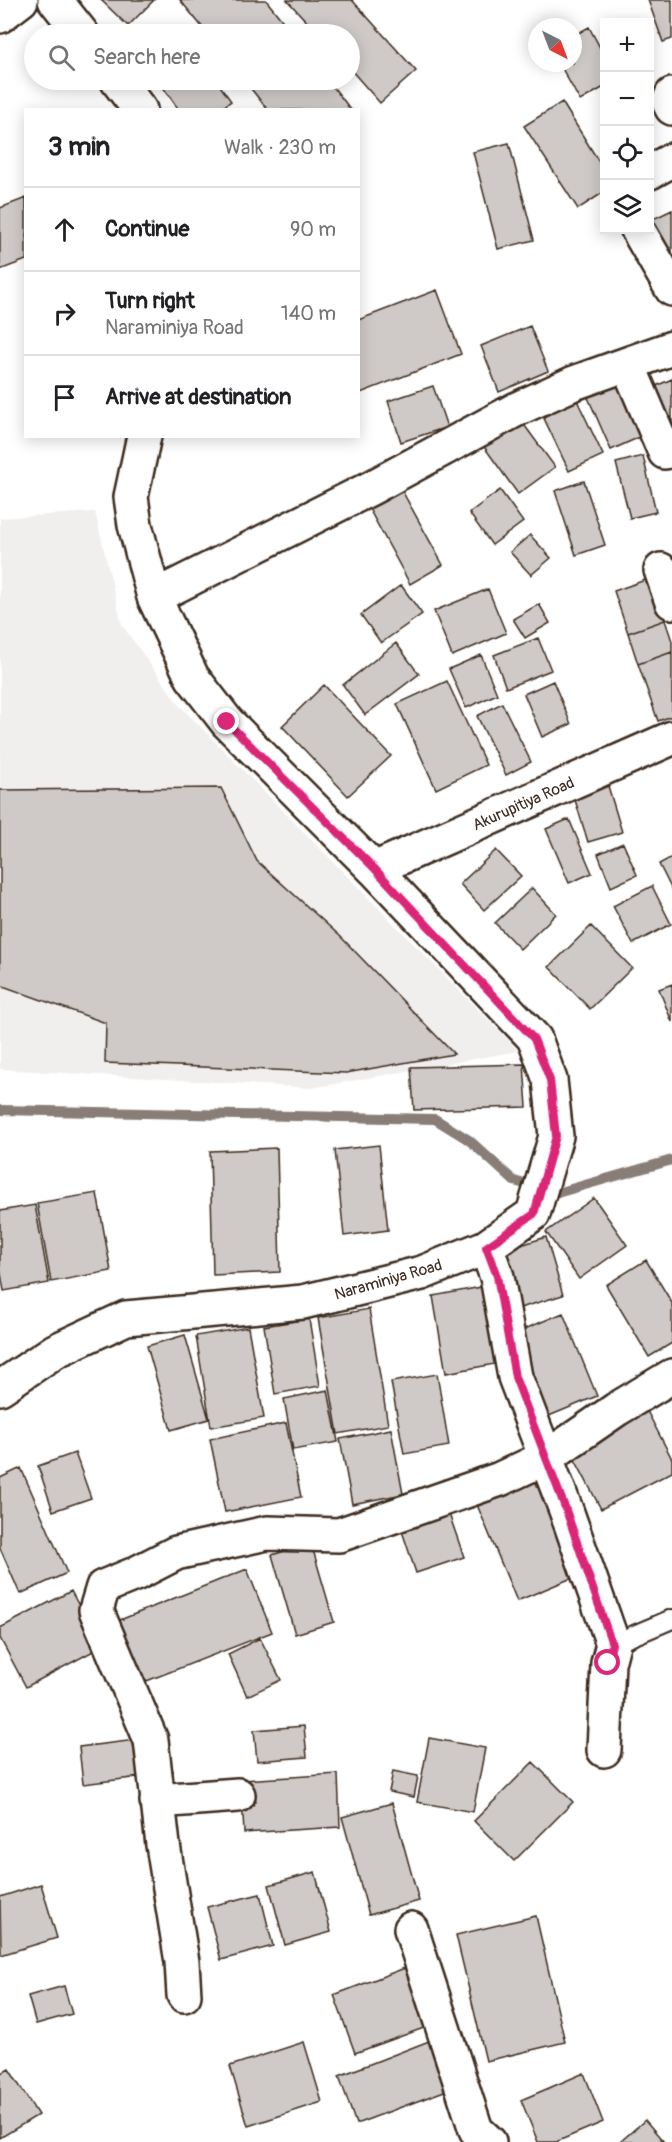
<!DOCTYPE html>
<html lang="en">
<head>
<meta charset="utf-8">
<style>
  body { margin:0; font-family:Pangolin,sans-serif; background:#f2f2f2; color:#202124 }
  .controls { position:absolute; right:18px; top:18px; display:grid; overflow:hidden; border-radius:0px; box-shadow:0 3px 15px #0003 }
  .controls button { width:54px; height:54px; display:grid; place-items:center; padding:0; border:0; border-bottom:2px solid #e0e0e0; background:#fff; color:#202124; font:30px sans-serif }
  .compass { position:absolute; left:528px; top:18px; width:54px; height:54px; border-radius:50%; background:#fff; box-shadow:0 3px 15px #0003; rotate:138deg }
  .stop { position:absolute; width:18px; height:18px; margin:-14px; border:4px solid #db2777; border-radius:50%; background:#fff }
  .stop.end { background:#db2777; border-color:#fff; box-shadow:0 2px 6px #0008 }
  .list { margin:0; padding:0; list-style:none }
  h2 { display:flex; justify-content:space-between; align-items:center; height:78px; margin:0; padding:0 24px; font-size:26px }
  h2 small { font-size:20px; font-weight:400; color:#757577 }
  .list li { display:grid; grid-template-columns:39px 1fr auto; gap:18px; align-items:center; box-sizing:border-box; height:84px; padding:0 24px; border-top:2px solid #e0e0e0 }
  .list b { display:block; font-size:22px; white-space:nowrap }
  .list p { margin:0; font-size:20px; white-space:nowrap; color:#757577 }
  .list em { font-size:20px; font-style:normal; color:#757577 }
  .icon { flex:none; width:33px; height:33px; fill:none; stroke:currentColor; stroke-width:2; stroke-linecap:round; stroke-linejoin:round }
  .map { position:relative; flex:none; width:672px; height:2142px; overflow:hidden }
  .search { position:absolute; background:#fff; box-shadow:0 3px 15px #0003; left:24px; top:24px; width:336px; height:66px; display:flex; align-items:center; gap:15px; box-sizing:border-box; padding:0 21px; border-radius:33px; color:#757577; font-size:22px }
  .panel { position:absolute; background:#fff; box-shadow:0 3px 15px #0003; left:24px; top:108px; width:336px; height:330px; border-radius:0px }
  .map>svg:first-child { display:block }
</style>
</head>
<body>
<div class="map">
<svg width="672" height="2142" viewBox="0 0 672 2142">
  <rect width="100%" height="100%" fill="#fff"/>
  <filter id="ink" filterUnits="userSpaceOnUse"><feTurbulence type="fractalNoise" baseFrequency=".0167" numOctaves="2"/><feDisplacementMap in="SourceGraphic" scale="12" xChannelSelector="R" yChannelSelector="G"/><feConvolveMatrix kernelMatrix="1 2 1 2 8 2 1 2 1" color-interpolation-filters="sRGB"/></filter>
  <g filter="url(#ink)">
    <!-- built -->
    <path fill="#f1efee" d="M 95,512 L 122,625 L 181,707 L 519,1051 L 312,1088 L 0,1069 L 0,518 Z"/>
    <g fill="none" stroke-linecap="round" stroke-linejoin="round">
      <!-- stream -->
      <path stroke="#887e77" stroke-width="10" d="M 0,1110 L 435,1119 L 469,1140 L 514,1181 L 557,1193 L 672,1160"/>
    </g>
    <!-- building -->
    <path fill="#cfcac7" stroke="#3b2a1e" stroke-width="1.5" d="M 101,0 L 154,0 L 128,26 Z
      M 180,0 L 266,0 L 293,34 L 208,34 Z
      M 287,0 L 352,0 L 416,71 L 380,103 L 350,69 L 350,34 L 318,34 Z
      M 648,0 L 672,0 L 672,39 L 663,42 Z
      M 589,27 L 604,55 L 604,87 L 580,101 L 559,63 L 573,63 L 573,36 Z
      M 158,80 L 216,80 L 231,101 L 219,110 L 179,110 Z
      M 244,80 L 328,80 L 351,110 L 268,110 Z
      M 562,102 L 604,170 L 604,192 L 578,209 L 524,126 Z
      M 509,143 L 534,240 L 498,249 L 473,152 Z
      M 26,198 L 26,260 L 0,270 L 0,208 Z
      M 672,210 L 672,263 L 653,219 Z
      M 437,290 L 461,354 L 358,394 L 358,320 Z
      M 530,326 L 548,371 L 499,392 L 481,346 Z
      M 617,379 L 642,436 L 611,450 L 586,393 Z
      M 672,379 L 672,430 L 656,386 Z
      M 433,386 L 447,427 L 401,442 L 388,401 Z
      M 575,396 L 603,455 L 569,471 L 541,412 Z
      M 514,411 L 555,467 L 518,494 L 477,437 Z
      M 643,456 L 656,512 L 630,518 L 616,463 Z
      M 584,481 L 605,545 L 576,555 L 555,491 Z
      M 400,487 L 443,565 L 410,584 L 367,505 Z
      M 500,490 L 523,522 L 492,545 L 469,513 Z
      M 530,535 L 551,558 L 531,575 L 510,552 Z
      M 651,578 L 665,620 L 628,633 L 614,591 Z
      M 401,585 L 422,614 L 381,643 L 361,615 Z
      M 488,589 L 506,633 L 452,656 L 434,611 Z
      M 539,604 L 550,623 L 525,638 L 513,619 Z
      M 665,620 L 672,641 L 672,652 L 638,664 L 628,633 Z
      M 538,638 L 551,670 L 506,688 L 494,655 Z
      M 396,643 L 419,674 L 365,715 L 343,685 Z
      M 672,652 L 672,716 L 658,721 L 638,664 Z
      M 481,655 L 497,694 L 466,708 L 449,669 Z
      M 447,681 L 486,765 L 436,789 L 397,704 Z
      M 553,681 L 571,724 L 542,737 L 524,694 Z
      M 324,685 L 391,756 L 348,796 L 282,726 Z
      M 502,703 L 531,762 L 506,775 L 477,716 Z
      M 605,776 L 622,832 L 588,842 L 571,787 Z
      M 221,788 L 257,861 L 341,937 L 454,1054 L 346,1073 L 105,1063 L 106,1023 L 0,985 L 0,790 Z
      M 569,819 L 592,873 L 569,883 L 546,829 Z
      M 623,843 L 637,875 L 611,887 L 598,854 Z
      M 496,850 L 521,876 L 484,910 L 460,884 Z
      M 672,857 L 672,890 L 659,864 Z
      M 652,886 L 671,924 L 633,944 L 613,906 Z
      M 532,888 L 556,914 L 520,949 L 495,923 Z
      M 591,926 L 632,968 L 590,1009 L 549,967 Z
      M 672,984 L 672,1022 L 659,989 Z
      M 524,1064 L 527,1107 L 414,1110 L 411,1067 Z
      M 379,1145 L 388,1230 L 344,1236 L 335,1150 Z
      M 277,1148 L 280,1272 L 213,1275 L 210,1151 Z
      M 97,1193 L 111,1271 L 51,1282 L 37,1203 Z
      M 594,1198 L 627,1245 L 579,1279 L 546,1232 Z
      M 35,1205 L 49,1283 L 4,1291 L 0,1268 L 0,1211 Z
      M 546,1237 L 563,1295 L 520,1308 L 502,1251 Z
      M 646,1260 L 672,1303 L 672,1343 L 649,1357 L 606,1285 Z
      M 487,1286 L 500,1363 L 446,1373 L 433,1296 Z
      M 369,1309 L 388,1425 L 338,1434 L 318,1318 Z
      M 563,1313 L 597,1396 L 549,1416 L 515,1333 Z
      M 309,1319 L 320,1386 L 275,1394 L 264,1326 Z
      M 248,1327 L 264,1418 L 211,1427 L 196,1336 Z
      M 185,1335 L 209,1419 L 171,1430 L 147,1346 Z
      M 437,1374 L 449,1446 L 404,1454 L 391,1382 Z
      M 328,1390 L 338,1442 L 293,1450 L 284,1399 Z
      M 647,1411 L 672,1459 L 672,1472 L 601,1509 L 571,1452 Z
      M 286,1423 L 301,1497 L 225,1512 L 210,1439 Z
      M 391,1429 L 403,1494 L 352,1504 L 340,1439 Z
      M 75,1453 L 91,1498 L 53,1511 L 38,1466 Z
      M 21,1468 L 67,1573 L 20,1594 L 0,1548 L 0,1478 Z
      M 538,1474 L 579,1575 L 517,1601 L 475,1500 Z
      M 448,1511 L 464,1557 L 416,1573 L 401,1528 Z
      M 311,1543 L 334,1622 L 295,1634 L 272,1555 Z
      M 247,1569 L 272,1632 L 139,1684 L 115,1622 Z
      M 71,1591 L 101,1647 L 26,1687 L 0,1638 L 0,1628 Z
      M 260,1638 L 281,1680 L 247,1696 L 228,1654 Z
      M 304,1726 L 307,1757 L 257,1761 L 254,1730 Z
      M 429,1738 L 485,1748 L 473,1812 L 417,1802 Z
      M 136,1740 L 140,1777 L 83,1784 L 79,1747 Z
      M 533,1762 L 573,1802 L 514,1861 L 474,1821 Z
      M 393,1771 L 418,1776 L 414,1797 L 389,1792 Z
      M 338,1774 L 340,1827 L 244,1833 L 241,1780 Z
      M 392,1803 L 419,1901 L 369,1915 L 342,1817 Z
      M 315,1872 L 331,1932 L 285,1945 L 269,1885 Z
      M 41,1884 L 57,1938 L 1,1955 L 0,1897 Z
      M 260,1894 L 273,1946 L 221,1960 L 207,1907 Z
      M 536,1916 L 565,2042 L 486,2061 L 456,1935 Z
      M 410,1966 L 432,2025 L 355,2053 L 334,1995 Z
      M 64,1986 L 72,2014 L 36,2024 L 28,1996 Z
      M 429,2041 L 447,2090 L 356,2124 L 339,2076 Z
      M 304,2042 L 322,2102 L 248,2126 L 230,2066 Z
      M 9,2069 L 38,2115 L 0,2138 L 0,2074 Z
      M 584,2073 L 603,2122 L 556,2142 L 538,2142 L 521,2100 Z
      M 645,2120 L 664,2142 L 620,2142 Z"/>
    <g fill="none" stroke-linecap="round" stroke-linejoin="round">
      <!-- lane casing -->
      <g stroke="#3b2a1e" stroke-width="22">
        <path id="lane" d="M 613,1644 L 672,1619"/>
      </g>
      <!-- street casing -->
      <g stroke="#3b2a1e" stroke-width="38">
        <path id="street" d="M 55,0 L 82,34
          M 117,80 L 140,110
          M 672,95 L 669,102 L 672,108
          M 650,172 L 672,160
          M 638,230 L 672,289
          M 628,365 L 665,452 L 672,450
          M 661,570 L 672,602
          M 154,597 L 371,488 L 517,409 L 574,383 L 672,348
          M 374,869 L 672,738
          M 486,1247 L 497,1277 L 515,1377 L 566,1510 L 613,1644 L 608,1663 L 604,1750
          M 0,1388 L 55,1351 L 126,1318 L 303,1302 L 422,1273 L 486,1247 L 533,1214 L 556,1136 L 550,1080 L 535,1039 L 374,869 L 227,722 L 192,677 L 154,597 L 135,525 L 131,497 L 144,436
          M 157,1801 L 238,1795
          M 411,1929 L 476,2130 L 489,2142
          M 184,1995 L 182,1962 L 163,1845 L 151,1740 L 96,1610 L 103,1587 L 135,1574 L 176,1553 L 267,1533 L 339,1535 L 500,1479 L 547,1457 L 617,1409 L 672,1376"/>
      </g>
      <!-- primary casing -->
      <g stroke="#3b2a1e" stroke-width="38">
        <path id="primary" d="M 0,16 L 21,0"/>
      </g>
      <!-- lane -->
      <use href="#lane" stroke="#fff" stroke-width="18"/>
      <!-- street -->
      <use href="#street" stroke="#fff" stroke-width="33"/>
      <!-- primary -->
      <use href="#primary" stroke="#fff" stroke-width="33"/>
    </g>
  </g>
  <g fill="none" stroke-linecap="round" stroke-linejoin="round" filter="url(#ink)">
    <!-- route -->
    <path stroke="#db2777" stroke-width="8" d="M 227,722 L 374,868 L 534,1039 L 550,1080 L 556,1136 L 534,1214 L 486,1247 L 497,1276 L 515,1377 L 566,1510 L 612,1644 L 608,1663"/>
  </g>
  <g text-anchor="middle" stroke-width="4.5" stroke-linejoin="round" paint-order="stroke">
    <!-- street labels -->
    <g font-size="16" fill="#3b2a1e" stroke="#fff">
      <text transform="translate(523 803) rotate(-24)" y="6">Akurupitiya Road</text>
      <text transform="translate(388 1279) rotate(-16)" y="6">Naraminiya Road</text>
    </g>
  </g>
</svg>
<div class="controls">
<button>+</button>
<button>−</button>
<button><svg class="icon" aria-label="locate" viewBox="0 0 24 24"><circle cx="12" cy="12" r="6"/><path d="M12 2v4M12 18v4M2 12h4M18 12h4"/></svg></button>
<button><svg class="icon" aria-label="layers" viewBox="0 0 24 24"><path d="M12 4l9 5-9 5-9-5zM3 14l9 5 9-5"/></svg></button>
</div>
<svg class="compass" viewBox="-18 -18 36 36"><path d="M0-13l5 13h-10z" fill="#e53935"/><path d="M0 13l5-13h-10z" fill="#757577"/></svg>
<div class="stop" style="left:608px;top:1663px"></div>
<div class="stop end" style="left:227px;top:722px"></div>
<div class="search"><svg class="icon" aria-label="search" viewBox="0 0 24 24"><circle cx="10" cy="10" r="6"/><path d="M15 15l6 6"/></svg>Search here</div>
<section class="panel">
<h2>3 min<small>Walk · 230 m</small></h2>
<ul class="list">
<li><svg class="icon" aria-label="ahead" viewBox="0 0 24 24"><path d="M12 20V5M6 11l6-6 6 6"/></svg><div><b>Continue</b></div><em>90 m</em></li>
<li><svg class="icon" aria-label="right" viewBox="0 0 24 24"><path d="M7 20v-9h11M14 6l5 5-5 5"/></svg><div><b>Turn right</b><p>Naraminiya Road</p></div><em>140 m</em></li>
<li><svg class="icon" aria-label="arrive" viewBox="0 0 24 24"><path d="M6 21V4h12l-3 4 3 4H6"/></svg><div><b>Arrive at destination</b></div></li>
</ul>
</section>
</div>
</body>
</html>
